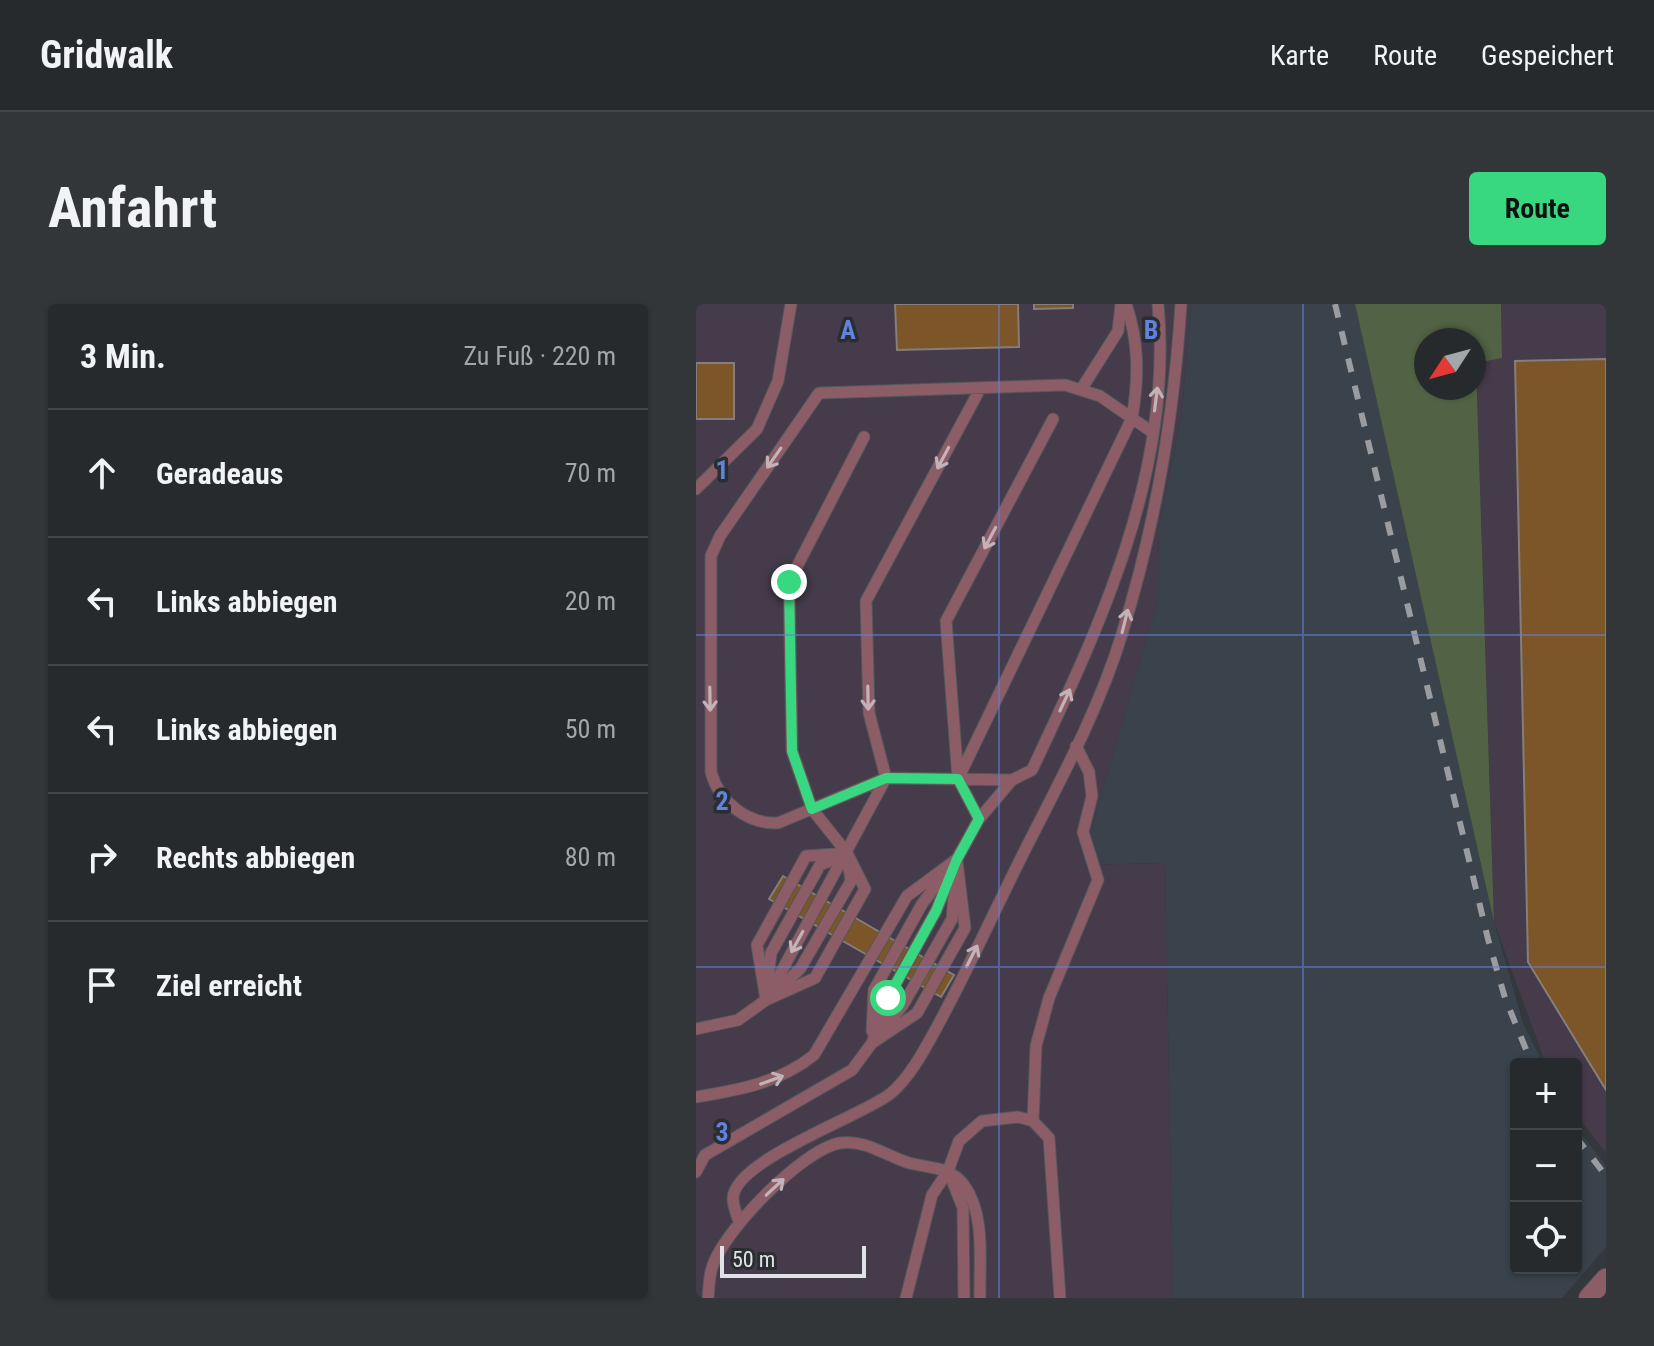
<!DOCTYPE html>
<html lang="de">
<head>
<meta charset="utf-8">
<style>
  body { margin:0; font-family:"Roboto Condensed",sans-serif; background:#333639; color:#f1f3f6 }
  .controls { position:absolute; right:24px; bottom:24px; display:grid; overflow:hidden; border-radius:8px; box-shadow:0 2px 6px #0004 }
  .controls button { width:72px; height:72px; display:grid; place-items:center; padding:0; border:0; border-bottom:2px solid #434649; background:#272a2d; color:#f1f3f6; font:40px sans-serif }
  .compass { position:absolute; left:718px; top:24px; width:72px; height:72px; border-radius:50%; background:#272a2d; box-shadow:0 2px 6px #0004; rotate:234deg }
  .scale { position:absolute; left:24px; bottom:20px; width:146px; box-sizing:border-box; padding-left:8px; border:4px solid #e0e2e5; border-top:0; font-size:22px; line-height:28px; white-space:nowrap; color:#e0e2e5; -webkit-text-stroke:6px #2a2e31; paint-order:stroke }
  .stop { position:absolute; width:24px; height:24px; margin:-18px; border:6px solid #38d880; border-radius:50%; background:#fff }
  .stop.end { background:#38d880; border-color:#fff; box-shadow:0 2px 8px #0008 }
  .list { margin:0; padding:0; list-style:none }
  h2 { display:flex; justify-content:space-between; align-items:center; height:104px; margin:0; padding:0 32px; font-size:34px }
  h2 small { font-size:26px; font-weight:400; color:#a4a7aa }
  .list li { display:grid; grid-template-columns:52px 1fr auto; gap:24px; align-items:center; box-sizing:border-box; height:128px; padding:0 32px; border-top:2px solid #434649 }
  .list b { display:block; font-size:30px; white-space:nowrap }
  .list em { font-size:26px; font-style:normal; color:#a4a7aa }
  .icon { flex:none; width:44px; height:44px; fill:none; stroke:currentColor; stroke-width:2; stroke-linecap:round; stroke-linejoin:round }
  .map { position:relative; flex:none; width:910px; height:994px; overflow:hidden; border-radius:8px }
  header { display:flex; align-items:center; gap:48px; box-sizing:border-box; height:112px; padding:0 40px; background:#272a2d; border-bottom:2px solid #434649 }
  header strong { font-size:38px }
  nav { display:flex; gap:44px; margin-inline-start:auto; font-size:28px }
  .intro { display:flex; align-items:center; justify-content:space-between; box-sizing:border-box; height:192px; padding:0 48px }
  h1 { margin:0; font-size:56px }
  .button { padding:20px 36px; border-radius:8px; background:#38d880; color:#111; font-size:28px; font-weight:700 }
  main { display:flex; gap:48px; padding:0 48px }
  aside { flex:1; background:#272a2d; border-radius:8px; box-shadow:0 2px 6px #0004 }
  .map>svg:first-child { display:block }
</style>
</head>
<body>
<header>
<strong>Gridwalk</strong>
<nav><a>Karte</a><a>Route</a><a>Gespeichert</a></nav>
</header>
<div class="intro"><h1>Anfahrt</h1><a class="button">Route</a></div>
<main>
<aside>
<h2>3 Min.<small>Zu Fuß · 220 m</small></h2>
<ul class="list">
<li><svg class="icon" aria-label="ahead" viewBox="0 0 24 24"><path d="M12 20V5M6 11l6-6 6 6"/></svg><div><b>Geradeaus</b></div><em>70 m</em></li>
<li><svg class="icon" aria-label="left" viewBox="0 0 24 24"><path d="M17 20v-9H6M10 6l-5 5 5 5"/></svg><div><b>Links abbiegen</b></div><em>20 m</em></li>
<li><svg class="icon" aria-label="left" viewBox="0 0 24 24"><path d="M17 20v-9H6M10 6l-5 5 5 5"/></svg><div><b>Links abbiegen</b></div><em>50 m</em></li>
<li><svg class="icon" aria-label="right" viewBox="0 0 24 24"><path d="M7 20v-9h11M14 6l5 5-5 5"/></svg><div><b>Rechts abbiegen</b></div><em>80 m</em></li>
<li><svg class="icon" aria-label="arrive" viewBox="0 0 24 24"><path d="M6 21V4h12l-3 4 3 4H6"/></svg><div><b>Ziel erreicht</b></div></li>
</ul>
</aside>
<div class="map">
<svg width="910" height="994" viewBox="0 0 910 994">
  <rect width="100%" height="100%" fill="#34383c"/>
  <!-- built -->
  <path fill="#3a434b" d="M 495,0 L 659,0 L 798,618 L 827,719 L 847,760 L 820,760 L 820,964 L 880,964 L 880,823 L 910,862 L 910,943 L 866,994 L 477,994 L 469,559 L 385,561 L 462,295 L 463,224 L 486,108 Z"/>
  <!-- industrial -->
  <path fill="#453b4b" d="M 0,0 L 495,0 L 486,108 L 463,224 L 462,295 L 385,561 L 469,559 L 477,994 L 0,994 Z
    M 805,0 L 910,0 L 910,849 L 880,810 L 880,760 L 851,760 L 847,752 L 798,618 L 780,58 L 806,54 Z"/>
  <!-- green -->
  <path fill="#516344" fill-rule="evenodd" d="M 659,0 L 805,0 L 806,54 L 780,59 L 798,618 ZM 730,36 L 778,36 L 778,84 L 730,84 Z"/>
  <!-- building -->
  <path fill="#7c5528" stroke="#847f7b" stroke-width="2" d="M 199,0 L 322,0 L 323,43 L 201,46 Z
    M 338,0 L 377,0 L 377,4 L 338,5 Z
    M 910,55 L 910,786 L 832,658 L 819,57 Z
    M 0,59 L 38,59 L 38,115 L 0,115 Z
    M 87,572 L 258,671 L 245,693 L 73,595 Z"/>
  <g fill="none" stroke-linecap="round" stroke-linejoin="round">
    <!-- lane casing -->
    <g stroke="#53575a" stroke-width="13">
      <path id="lane" d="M 386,84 L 422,27 L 425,0
        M 456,128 L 404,92 L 369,81 L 123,89 L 24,232 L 15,252 L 15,468 C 23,498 51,520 82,519 L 190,474 L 316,476 L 336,466 C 404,322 478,165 462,0
        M 0,185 L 61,125 L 82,77 L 95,0
        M 262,475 L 436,114 C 443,74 443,38 430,0
        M 283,515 L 262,475 L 250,317 L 357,115
        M 71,682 L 75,649 L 124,561 L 144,553
        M 79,688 L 104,665 L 155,577 L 152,558
        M 70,696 L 119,674 L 169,585 L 151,549 L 116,505 L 96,447 L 93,278 L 168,133
        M 70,696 L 61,641 L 110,552 L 151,549
        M 0,725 L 42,716 L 70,696 L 190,474 L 173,409 L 170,297 L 284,85
        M 176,727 L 178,686 L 226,600 L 250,568
        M 184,729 L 207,701 L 256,615 L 259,580
        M 176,739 L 221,709 L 269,624 L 261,557
        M 0,793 C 43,786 83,779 118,751 L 211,592 L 261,555 L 283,515 L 316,476
        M 337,817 L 340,742 L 353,694 L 402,576 L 387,528 L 396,492 L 393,468 L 380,442
        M 0,868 L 9,851 L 156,766 L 176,739 L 192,694 L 240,607 L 261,556
        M 254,871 L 267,904 L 268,994
        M 43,918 C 41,911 37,902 37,895 C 36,857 164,813 194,790 C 214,774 230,743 242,721 C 274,662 301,601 331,542 C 365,475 403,405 425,333 C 459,224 478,113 485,0
        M 12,994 C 13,984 13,973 16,964 C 26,928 107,845 144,839 C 169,835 190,852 213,859 C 233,864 255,863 268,881 C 290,911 283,959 284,994
        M 210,994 L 236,891 L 252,867 L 263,837 L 286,817 L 322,813 L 337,817 L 353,834 L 364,994"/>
    </g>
    <!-- street casing -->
    <g stroke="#53575a" stroke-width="22">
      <path id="street" d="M 893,994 L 910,975"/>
    </g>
    <!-- lane -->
    <use href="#lane" stroke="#8c5d66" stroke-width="11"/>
    <!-- street -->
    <use href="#street" stroke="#8c5d66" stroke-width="20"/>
    <!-- rail -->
    <path stroke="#9a9ca0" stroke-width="6" stroke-dasharray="14 14" stroke-linecap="butt" d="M 639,0 L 792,635 L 809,694 L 836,760
      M 880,833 L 910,872"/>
  </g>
  <!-- one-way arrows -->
  <defs><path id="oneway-shaft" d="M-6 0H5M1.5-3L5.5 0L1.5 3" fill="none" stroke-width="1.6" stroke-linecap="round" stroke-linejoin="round" transform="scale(2)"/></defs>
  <g stroke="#c3b3b9">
    <use href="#oneway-shaft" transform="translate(460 95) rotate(-83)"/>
    <use href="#oneway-shaft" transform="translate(78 154) rotate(125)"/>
    <use href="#oneway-shaft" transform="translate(247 154) rotate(118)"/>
    <use href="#oneway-shaft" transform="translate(294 234) rotate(118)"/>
    <use href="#oneway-shaft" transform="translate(429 317) rotate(-76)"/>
    <use href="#oneway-shaft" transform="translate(172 394) rotate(89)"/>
    <use href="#oneway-shaft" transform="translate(14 395) rotate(89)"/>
    <use href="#oneway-shaft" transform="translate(369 396) rotate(-65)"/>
    <use href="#oneway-shaft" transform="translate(101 638) rotate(119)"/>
    <use href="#oneway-shaft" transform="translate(276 652) rotate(-63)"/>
    <use href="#oneway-shaft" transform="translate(76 776) rotate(-20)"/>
    <use href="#oneway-shaft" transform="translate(79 883) rotate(-43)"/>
  </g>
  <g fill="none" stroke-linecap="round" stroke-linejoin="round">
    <!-- route -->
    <path stroke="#38d880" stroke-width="10" d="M 93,278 L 96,447 L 116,505 L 190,474 L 262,475 L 283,515 L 261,555 L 240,607 L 192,694"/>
  </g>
  <!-- grid -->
  <path fill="none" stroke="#6182dd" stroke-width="2" stroke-opacity="0.55" d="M 303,0 L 303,994M 607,0 L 607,994M 0,331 L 910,331M 0,663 L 910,663"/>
  <g font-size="26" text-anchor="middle" font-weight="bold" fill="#6182dd" stroke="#2a2e31" stroke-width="7" stroke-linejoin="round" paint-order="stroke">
    <text x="152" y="35">A</text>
    <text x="455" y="35">B</text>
    <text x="26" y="175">1</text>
    <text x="26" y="506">2</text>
    <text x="26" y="837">3</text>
  </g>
</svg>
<div class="controls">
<button>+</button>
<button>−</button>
<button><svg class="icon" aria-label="locate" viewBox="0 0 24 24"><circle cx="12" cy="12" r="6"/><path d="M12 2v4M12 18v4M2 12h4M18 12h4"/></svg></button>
</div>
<svg class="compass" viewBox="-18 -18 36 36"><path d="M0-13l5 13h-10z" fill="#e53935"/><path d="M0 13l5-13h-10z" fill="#a4a7aa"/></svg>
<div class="scale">50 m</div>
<div class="stop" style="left:192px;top:694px"></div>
<div class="stop end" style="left:93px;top:278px"></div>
</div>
</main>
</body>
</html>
